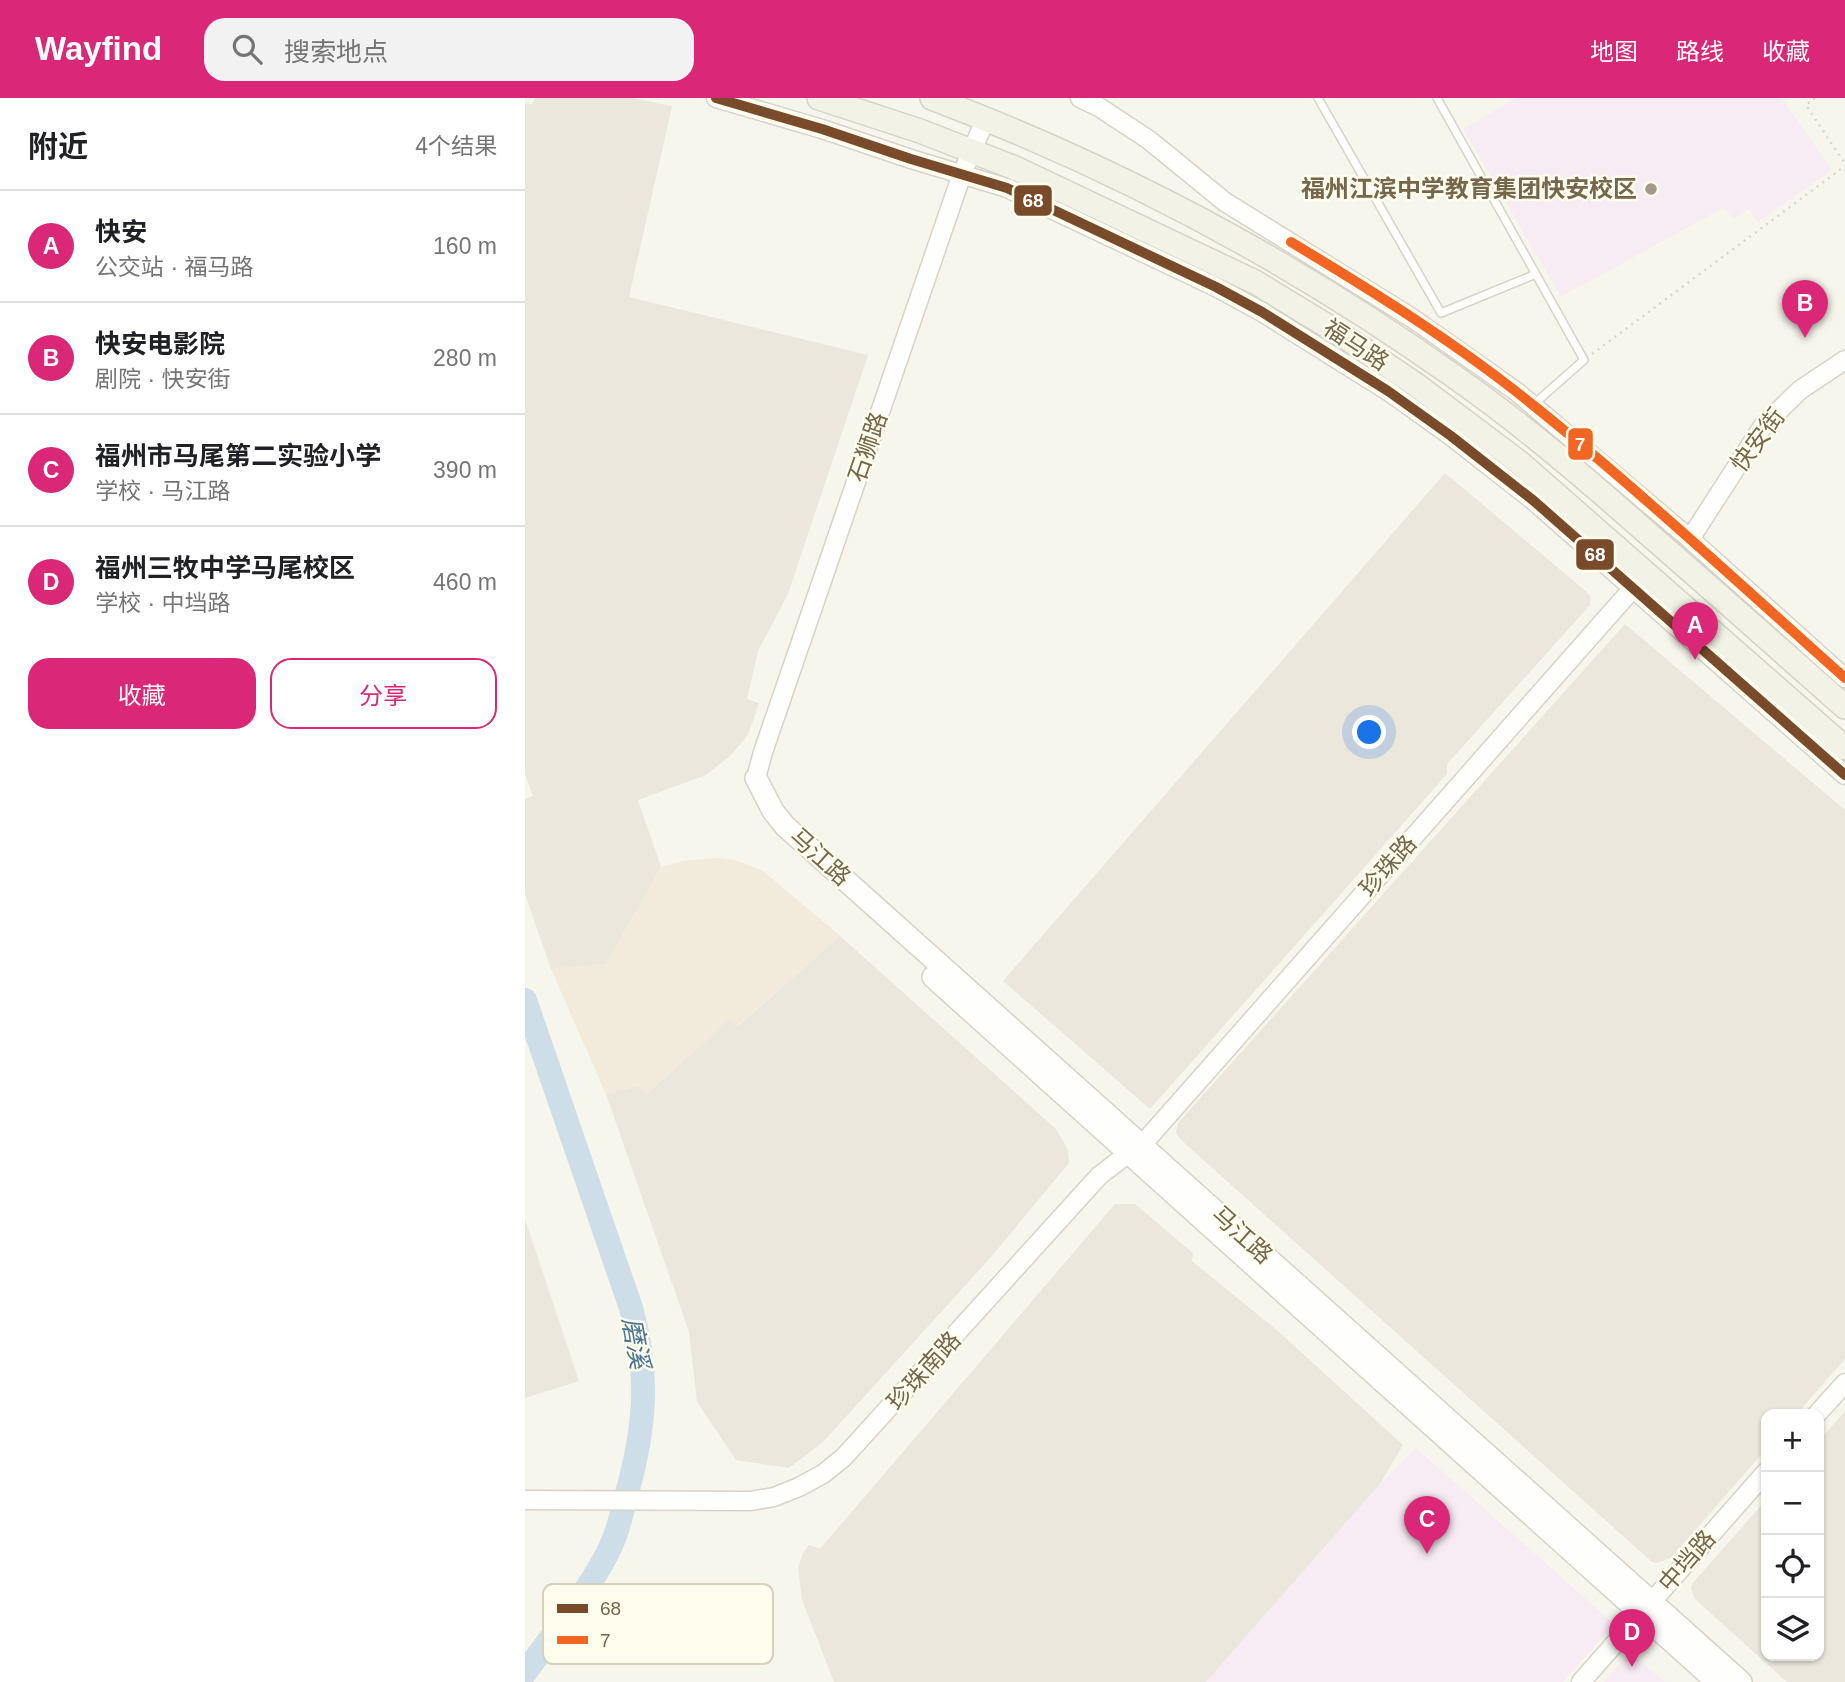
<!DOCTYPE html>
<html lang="zh">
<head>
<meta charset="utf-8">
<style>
  body { margin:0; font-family:Arial,"Noto Sans SC",sans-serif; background:#f2f2f2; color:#202124 }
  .controls { position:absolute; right:21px; bottom:21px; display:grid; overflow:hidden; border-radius:14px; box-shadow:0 2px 5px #0004 }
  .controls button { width:63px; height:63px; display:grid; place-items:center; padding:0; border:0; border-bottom:2px solid #e0e0e0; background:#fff; color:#202124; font:35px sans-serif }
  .you { position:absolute; left:845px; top:635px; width:24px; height:24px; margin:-18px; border:5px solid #fff; border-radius:50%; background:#1a73e8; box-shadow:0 0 0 10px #1a73e833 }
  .badge { display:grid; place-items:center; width:46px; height:46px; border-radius:50%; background:#db2777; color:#fff; font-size:23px; font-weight:700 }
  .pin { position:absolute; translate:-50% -58px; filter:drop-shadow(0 2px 4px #0008) }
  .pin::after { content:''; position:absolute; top:37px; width:24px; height:21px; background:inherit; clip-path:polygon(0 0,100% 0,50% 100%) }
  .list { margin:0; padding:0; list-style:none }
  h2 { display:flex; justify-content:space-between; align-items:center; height:91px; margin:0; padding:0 28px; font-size:30px }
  h2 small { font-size:23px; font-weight:400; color:#757577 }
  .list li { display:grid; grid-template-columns:46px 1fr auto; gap:21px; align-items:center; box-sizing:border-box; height:112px; padding:0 28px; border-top:2px solid #e0e0e0 }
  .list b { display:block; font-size:26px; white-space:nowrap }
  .list p { margin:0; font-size:23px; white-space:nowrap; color:#757577 }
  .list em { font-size:23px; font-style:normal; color:#757577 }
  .actions { display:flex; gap:14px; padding:21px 28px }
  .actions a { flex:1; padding:16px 0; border:2px solid #db2777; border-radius:21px; text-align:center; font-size:24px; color:#db2777 }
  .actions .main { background:#db2777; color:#fff }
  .icon { flex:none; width:38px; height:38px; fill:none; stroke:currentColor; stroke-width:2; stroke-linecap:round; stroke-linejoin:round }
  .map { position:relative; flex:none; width:1320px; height:1584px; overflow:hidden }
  header { display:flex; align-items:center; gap:42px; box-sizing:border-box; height:98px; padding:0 35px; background:#db2777; color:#fff }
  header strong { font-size:33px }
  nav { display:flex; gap:38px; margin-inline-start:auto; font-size:24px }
  .search { width:490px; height:63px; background:#f2f2f2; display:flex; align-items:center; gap:18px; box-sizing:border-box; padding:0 24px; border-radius:21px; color:#757577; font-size:26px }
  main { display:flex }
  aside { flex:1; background:#fff }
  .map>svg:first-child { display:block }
</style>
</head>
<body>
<header>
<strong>Wayfind</strong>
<div class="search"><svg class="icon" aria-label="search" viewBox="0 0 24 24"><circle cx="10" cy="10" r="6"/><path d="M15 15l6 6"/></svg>搜索地点</div>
<nav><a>地图</a><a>路线</a><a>收藏</a></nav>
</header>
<main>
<aside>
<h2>附近<small>4个结果</small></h2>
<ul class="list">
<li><span class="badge">A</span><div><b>快安</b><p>公交站 · 福马路</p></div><em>160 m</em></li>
<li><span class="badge">B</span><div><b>快安电影院</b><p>剧院 · 快安街</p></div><em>280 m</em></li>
<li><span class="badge">C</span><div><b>福州市马尾第二实验小学</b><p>学校 · 马江路</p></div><em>390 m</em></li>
<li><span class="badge">D</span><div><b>福州三牧中学马尾校区</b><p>学校 · 中垱路</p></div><em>460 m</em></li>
</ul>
<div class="actions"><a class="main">收藏</a><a>分享</a></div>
</aside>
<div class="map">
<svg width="1320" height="1584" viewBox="0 0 1320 1584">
  <rect width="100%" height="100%" fill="#f7f6ec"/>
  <!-- commercial -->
  <path fill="#f2eada" d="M 193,760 L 210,762 L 237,772 L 315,838 L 212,928 L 204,922 L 121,997 L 111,988 L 81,996 L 26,871 L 81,866 L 136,769 L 158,763 Z"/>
  <!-- industrial -->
  <path fill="#ebe7dd" d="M 10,0 L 107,0 L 147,8 L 104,199 L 343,257 L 263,496 L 233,553 L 222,601 L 234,605 L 223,637 L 205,658 L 181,677 L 113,702 L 136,769 L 81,866 L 26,871 L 0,796 L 0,701 L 8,698 L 0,676 L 0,5 L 7,6 Z
    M 920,375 L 1062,494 L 1066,500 L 1065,507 L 922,666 L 922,676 L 625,1011 L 478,883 Z
    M 1100,526 L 1320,712 L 1320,1261 L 1272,1316 L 1241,1316 L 1241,1351 L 1146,1460 L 1131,1465 L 1127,1464 L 655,1041 L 651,1034 L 653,1025 Z
    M 315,838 L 531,1031 L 543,1052 L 544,1065 L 466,1159 L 298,1344 L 264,1370 L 211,1362 L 172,1304 L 164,1234 L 81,996 L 112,988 L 122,996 L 205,921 L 213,928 Z
    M 590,1106 L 610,1106 L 668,1155 L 667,1163 L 754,1234 L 878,1347 L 855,1386 L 681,1584 L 309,1584 L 277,1502 L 273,1469 L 278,1455 L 284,1447 L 295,1451 Z
    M 0,1121 L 54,1283 L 0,1300 Z
    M 1320,1313 L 1320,1584 L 1262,1584 L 1170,1501 L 1166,1491 L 1167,1486 L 1241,1402 L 1241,1558 L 1294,1558 L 1294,1343 Z"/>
  <!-- education -->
  <path fill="#f7ecf3" d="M 991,0 L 1257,0 L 1307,72 L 1233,124 L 1224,111 L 1208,121 L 1198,110 L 1036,199 L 938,31 Z
    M 891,1350 L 1089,1526 L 1038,1584 L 681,1584 L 855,1386 Z
    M 1105,1554 L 1140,1584 L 1079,1584 Z"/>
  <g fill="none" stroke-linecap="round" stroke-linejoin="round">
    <!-- river -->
    <path stroke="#cedee8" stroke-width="24" d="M 0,902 L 106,1210 C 125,1276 120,1330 102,1395 C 97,1415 92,1437 82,1456 C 60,1498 28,1536 0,1575"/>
    <!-- service casing -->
    <g stroke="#d7d3ca" stroke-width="10">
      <path id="service" d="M 793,0 L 916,215 L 1011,176
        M 912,0 L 1059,262 L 1009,306"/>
    </g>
    <!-- tertiary casing -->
    <g stroke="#d7d3ca" stroke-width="21">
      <path id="tertiary" d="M 191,0 L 297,31 L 386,61 L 482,90 L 691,189 L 737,214 L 863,293 L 926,338 L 1009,403 L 1320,677
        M 555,0 L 574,9 L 624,42 L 700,104 L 887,220 L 992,294 L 1165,441 L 1320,580
        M 1165,441 L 1238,328 L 1275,292 L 1320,262
        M 231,680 L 238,654 L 437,76 L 461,20
        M 1292,1316 L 1320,1285
        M 0,1402 L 226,1403 L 249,1399 L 274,1389 L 298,1376 L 319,1359 L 574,1078 L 623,1040 L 1109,489
        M 1056,1584 L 1241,1374"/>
    </g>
    <!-- secondary casing -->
    <g stroke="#d6d3c9" stroke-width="24">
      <path id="secondary" d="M 231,680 L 248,713 L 260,728 L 1216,1584
        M 408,879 L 1192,1584"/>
    </g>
    <!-- primary casing -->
    <g stroke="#d6d2c6" stroke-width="26">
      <path id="primary" d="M 294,0 L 395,33 L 490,70 L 730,184 L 814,235 L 890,286 L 995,365 L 1320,650
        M 407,0 C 594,71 767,163 930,279 C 997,326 1059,379 1120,433 C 1187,491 1253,550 1320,609"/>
    </g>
    <!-- path -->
    <path stroke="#dad6cf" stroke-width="2.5" stroke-dasharray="2 5" stroke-linecap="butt" d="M 1290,0 L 1281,7 L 1320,66
      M 1067,256 L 1320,68"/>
    <!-- service -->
    <use href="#service" stroke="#fefefc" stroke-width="7"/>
    <!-- tertiary -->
    <use href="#tertiary" stroke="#fefefc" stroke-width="18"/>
    <!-- secondary -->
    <use href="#secondary" stroke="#fefefc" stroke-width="21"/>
    <!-- primary -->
    <use href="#primary" stroke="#f3f2e6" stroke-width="23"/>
    <!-- bus-1 casing -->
    <g stroke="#fffdee" stroke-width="16">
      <path id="bus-1" d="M 191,0 L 297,31 L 386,61 L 482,90 L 691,189 L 737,214 L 863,293 L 926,338 L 1009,403 L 1320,677"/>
    </g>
    <!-- bus-2 casing -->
    <g stroke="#fffdee" stroke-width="16">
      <path id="bus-2" d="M 766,144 C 849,194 933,246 1008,307 C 1116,394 1217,488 1320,580"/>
    </g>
    <!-- bus-1 -->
    <use href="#bus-1" stroke="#7a4b2a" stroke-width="10"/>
    <!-- bus-2 -->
    <use href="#bus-2" stroke="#f26522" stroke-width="10"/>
  </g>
  <!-- markers -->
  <circle fill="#a39984" stroke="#fffdee" stroke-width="2.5" cx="1126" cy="91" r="7"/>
  <g text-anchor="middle" stroke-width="5" stroke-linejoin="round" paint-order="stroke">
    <!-- poi labels -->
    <g font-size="24" font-weight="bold" fill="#76674c" stroke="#fffdee" text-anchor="end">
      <text x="1112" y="99">福州江滨中学教育集团快安校区</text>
    </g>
    <!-- street labels -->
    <g font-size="24" fill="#76674c" stroke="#fffdee">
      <text transform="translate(831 247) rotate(33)" y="8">福马路</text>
      <text transform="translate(1233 342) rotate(-53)" y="8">快安街</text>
      <text transform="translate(343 349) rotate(-71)" y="8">石狮路</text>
      <text transform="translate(295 759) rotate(42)" y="8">马江路</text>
      <text transform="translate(863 768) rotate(-49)" y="8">珍珠路</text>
      <text transform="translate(717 1137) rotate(42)" y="8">马江路</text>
      <text transform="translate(399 1273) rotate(-48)" y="8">珍珠南路</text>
      <text transform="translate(1162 1463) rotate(-49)" y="8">中垱路</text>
    </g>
    <!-- water labels -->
    <g font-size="26" font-style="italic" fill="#4c7597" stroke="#fffdee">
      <text transform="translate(111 1245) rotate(80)" y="9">磨溪</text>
    </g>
  </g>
  <!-- legend -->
  <rect x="18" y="1486" width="230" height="80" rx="10" fill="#fffdee" stroke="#d6d0bd" stroke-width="2"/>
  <rect x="32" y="1506" width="31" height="9" fill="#7a4b2a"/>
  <rect x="32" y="1538" width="31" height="8" fill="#f26522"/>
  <g font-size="19" fill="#76674c">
    <text x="75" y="1517">68</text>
    <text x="75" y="1549">7</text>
  </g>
  <g stroke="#fffdee" stroke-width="2.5">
    <rect x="488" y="86" width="40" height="33" rx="7" fill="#7a4b2a"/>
    <rect x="1042" y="329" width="27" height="34" rx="7" fill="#f26522"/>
    <rect x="1050" y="440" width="40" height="33" rx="7" fill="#7a4b2a"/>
  </g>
  <g font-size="19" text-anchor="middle" font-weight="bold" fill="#fff">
    <text x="508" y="109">68</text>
    <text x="1055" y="353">7</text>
    <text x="1070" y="463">68</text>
  </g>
</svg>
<div class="controls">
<button>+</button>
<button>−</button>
<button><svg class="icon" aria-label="locate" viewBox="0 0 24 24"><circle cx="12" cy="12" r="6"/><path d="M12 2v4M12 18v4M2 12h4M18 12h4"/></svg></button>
<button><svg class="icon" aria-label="layers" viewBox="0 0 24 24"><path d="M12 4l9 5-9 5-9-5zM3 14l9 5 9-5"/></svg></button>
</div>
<div class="you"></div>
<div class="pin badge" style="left:1170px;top:562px">A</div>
<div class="pin badge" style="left:1280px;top:240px">B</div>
<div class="pin badge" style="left:902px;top:1456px">C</div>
<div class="pin badge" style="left:1107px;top:1569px">D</div>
</div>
</main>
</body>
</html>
